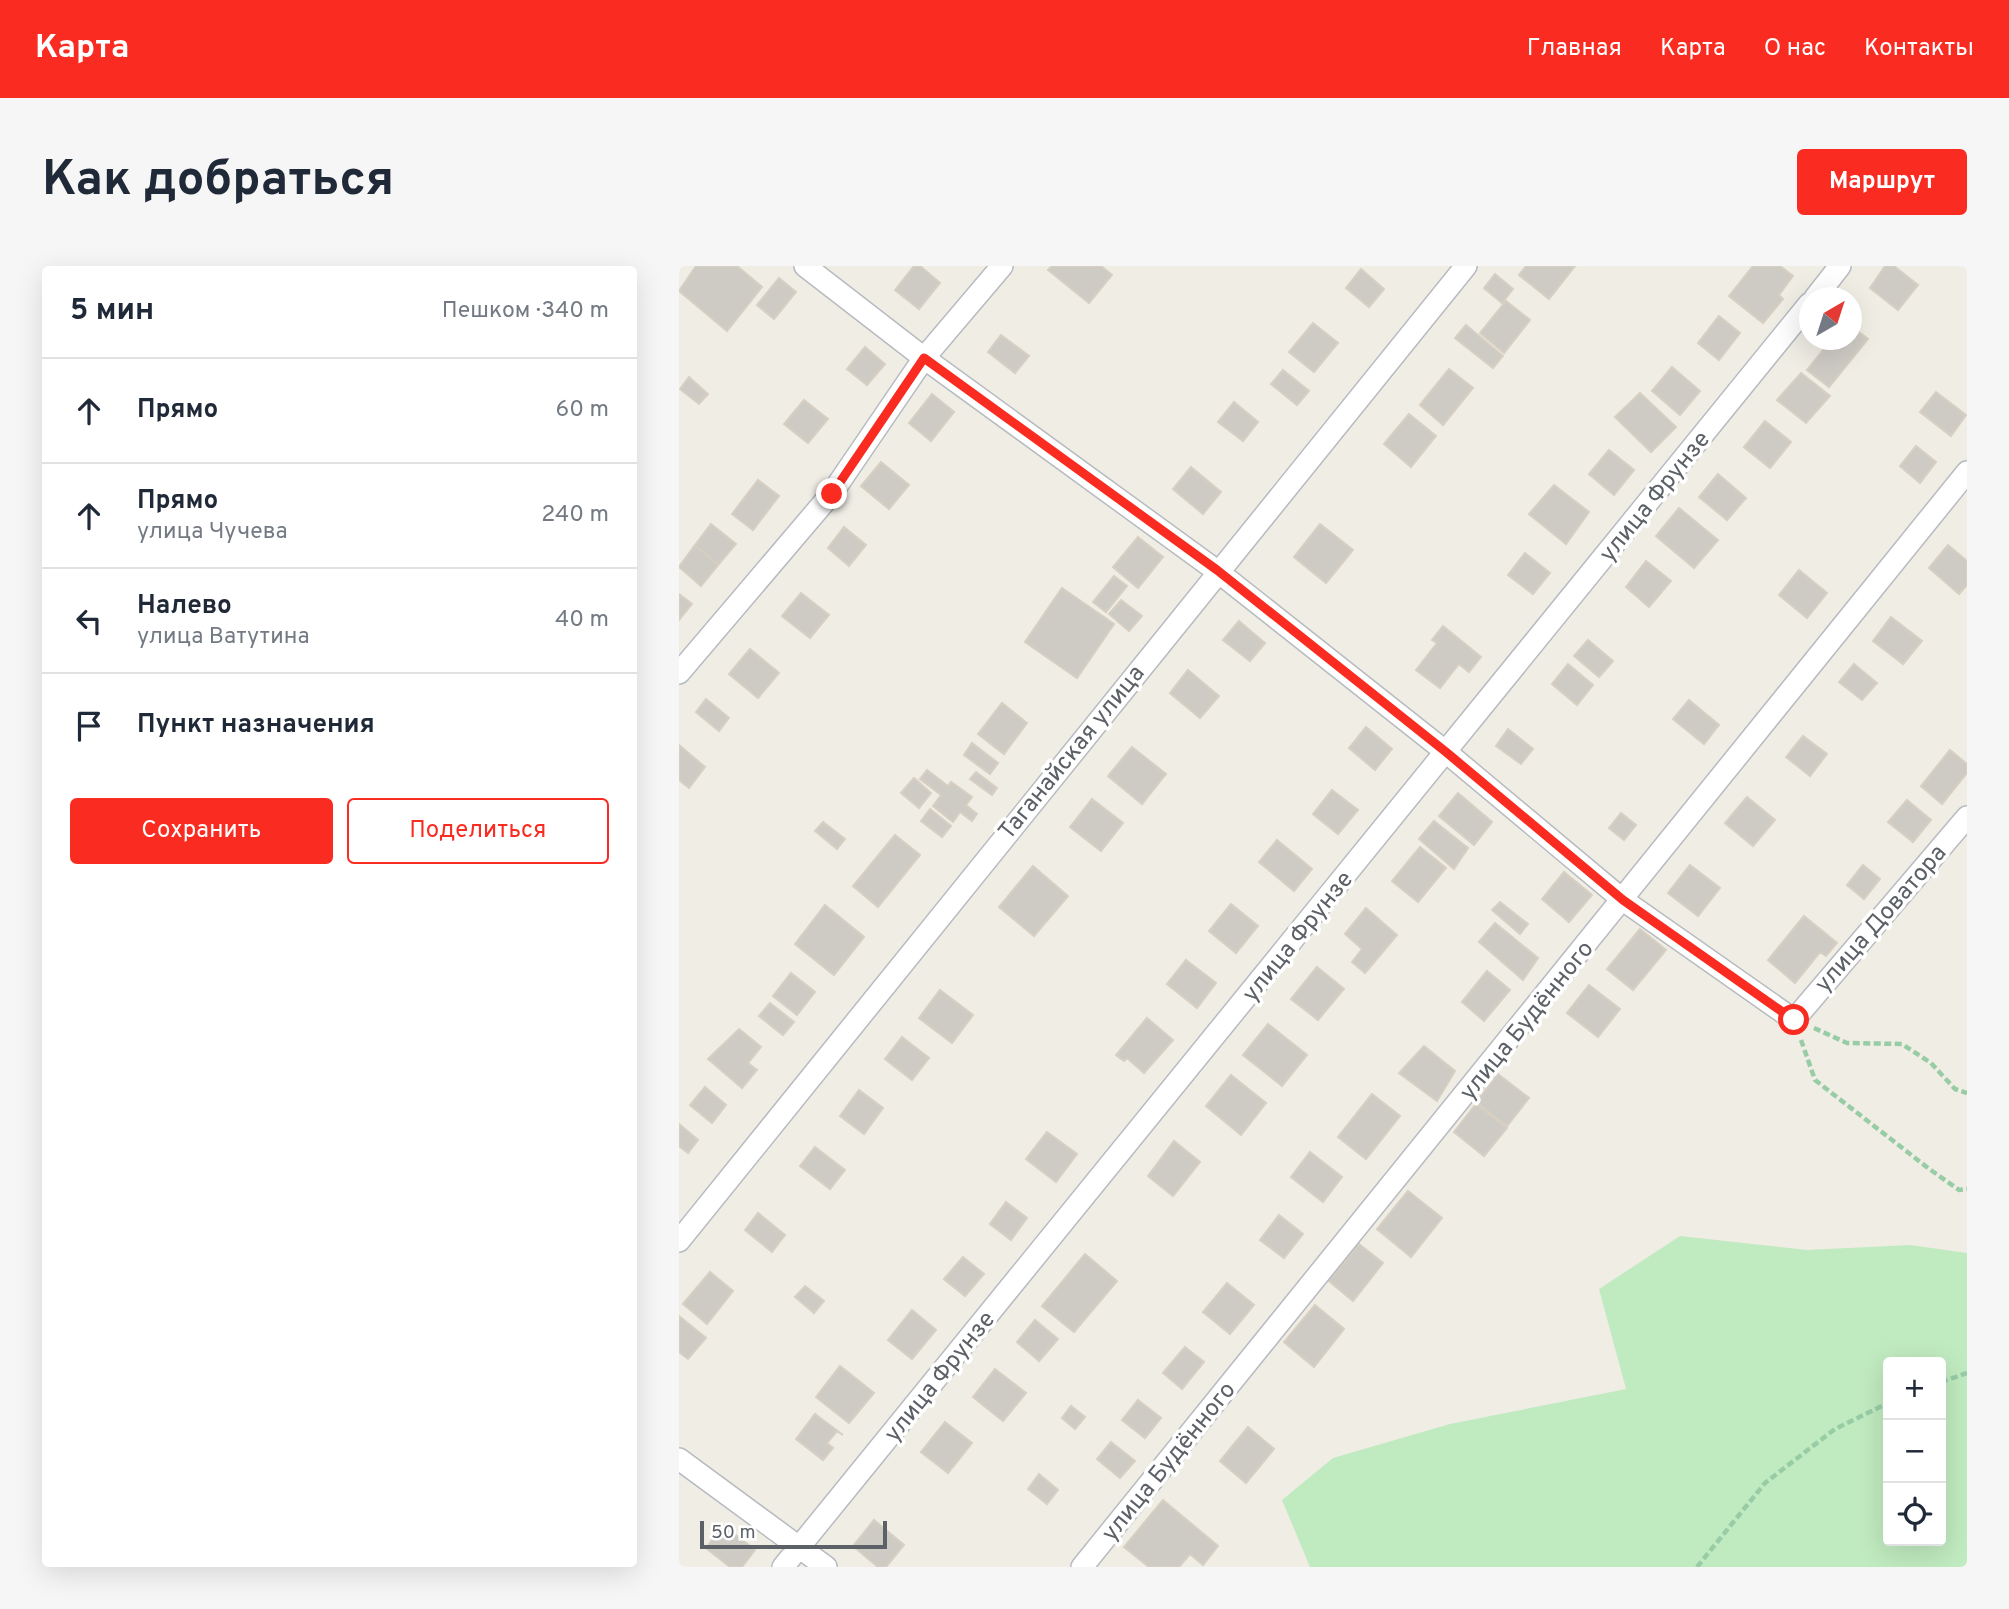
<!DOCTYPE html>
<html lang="ru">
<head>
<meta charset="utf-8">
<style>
  body { margin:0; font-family:Overpass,sans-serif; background:#f6f6f7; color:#1f2937 }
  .controls { position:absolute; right:21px; bottom:21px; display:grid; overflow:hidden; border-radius:7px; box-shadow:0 7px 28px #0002 }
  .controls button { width:63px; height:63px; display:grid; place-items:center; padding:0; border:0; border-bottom:2px solid #e0e1e3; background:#fff; color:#1f2937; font:35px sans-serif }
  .compass { position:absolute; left:1120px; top:21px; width:63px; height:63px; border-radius:50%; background:#fff; box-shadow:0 7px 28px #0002; rotate:39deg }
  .scale { position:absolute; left:21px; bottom:18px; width:187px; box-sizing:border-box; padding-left:7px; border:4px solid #5c6167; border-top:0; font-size:19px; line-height:24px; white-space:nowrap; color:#5c6167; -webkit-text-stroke:5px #fff; paint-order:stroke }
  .stop { position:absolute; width:21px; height:21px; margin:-16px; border:5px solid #fa2b21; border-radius:50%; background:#fff }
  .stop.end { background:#fa2b21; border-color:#fff; box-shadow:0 2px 7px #0008 }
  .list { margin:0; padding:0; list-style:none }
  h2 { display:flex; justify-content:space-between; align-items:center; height:91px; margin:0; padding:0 28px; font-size:30px }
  h2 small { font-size:23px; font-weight:400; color:#747a83 }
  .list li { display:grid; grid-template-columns:46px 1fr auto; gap:21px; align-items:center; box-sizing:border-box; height:105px; padding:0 28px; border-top:2px solid #e0e1e3 }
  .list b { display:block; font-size:26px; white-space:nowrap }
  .list p { margin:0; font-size:23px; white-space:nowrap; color:#747a83 }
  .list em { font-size:23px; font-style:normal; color:#747a83 }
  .actions { display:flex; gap:14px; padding:21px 28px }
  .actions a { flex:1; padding:16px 0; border:2px solid #fa2b21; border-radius:7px; text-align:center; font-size:24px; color:#fa2b21 }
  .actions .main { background:#fa2b21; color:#fff }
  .icon { flex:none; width:38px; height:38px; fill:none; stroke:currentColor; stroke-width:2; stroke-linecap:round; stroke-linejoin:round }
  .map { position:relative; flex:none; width:1288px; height:1301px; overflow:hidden; border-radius:7px }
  header { display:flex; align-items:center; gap:42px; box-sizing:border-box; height:98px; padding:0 35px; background:#fa2b21; color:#fff }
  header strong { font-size:33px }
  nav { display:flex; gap:38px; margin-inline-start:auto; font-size:24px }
  .intro { display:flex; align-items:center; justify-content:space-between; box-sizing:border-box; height:168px; padding:0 42px }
  h1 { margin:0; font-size:49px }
  .button { padding:18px 32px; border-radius:7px; background:#fa2b21; color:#fff; font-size:24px; font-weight:700 }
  main { display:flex; gap:42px; padding:0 42px }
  aside { flex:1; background:#fff; border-radius:7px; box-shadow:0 7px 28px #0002 }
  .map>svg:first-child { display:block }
</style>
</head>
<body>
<header>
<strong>Карта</strong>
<nav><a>Главная</a><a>Карта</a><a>О нас</a><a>Контакты</a></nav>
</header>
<div class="intro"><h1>Как добраться</h1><a class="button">Маршрут</a></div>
<main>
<aside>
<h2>5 мин<small>Пешком · 340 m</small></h2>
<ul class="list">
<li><svg class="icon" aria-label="ahead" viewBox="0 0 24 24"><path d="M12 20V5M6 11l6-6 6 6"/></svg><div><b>Прямо</b></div><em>60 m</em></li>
<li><svg class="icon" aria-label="ahead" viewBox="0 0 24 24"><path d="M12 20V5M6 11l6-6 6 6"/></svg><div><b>Прямо</b><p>улица Чучева</p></div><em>240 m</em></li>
<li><svg class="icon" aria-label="left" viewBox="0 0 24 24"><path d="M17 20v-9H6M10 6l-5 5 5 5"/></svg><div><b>Налево</b><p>улица Ватутина</p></div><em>40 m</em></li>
<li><svg class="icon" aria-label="arrive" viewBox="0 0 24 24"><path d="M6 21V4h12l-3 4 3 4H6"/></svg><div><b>Пункт назначения</b></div></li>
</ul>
<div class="actions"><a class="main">Сохранить</a><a>Поделиться</a></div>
</aside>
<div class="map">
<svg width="1288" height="1301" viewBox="0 0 1288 1301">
  <rect width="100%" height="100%" fill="#f0ede5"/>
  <!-- green -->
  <path fill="#c0eabf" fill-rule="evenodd" d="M 1001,970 L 1128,984 L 1231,979 L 1288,987 L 1288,1301 L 631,1301 L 603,1234 L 654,1192 L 771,1158 L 947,1123 L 920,1023 ZM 1209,1096 L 1262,1096 L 1262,1275 L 1209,1275 Z"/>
  <!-- building -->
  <path fill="#cecac4" stroke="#d6cfc2" stroke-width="2" d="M 17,0 L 58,0 L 83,21 L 48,65 L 0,25 Z
    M 235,0 L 241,0 L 261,17 L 240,43 L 216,24 Z
    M 373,0 L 422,0 L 433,9 L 410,37 L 369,4 Z
    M 847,0 L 896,0 L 870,33 L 840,9 Z
    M 1074,0 L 1101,0 L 1114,10 L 1100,29 L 1104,33 L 1084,57 L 1050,30 Z
    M 1206,0 L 1215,0 L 1239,19 L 1219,44 L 1191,22 Z
    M 682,3 L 705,23 L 690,41 L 667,22 Z
    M 816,8 L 834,23 L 823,37 L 805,22 Z
    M 100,12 L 117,26 L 95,53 L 78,39 Z
    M 827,35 L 851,54 L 825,87 L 801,67 Z
    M 1040,50 L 1061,67 L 1040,94 L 1019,77 Z
    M 634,57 L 659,77 L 635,106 L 610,86 Z
    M 787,59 L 824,90 L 814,102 L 776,72 Z
    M 1172,60 L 1189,73 L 1150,121 L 1128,104 L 1152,74 L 1172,74 Z
    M 322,69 L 350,90 L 336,107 L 309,86 Z
    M 186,81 L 206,98 L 188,119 L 168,103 Z
    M 993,101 L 1021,125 L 1001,149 L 973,125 Z
    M 770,103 L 794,122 L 764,159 L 741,139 Z
    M 604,104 L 630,125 L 618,139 L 592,118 Z
    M 1122,107 L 1151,130 L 1127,157 L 1098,134 Z
    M 10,111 L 29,128 L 20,138 L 1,123 Z
    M 1257,126 L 1287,149 L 1272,170 L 1241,146 Z
    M 961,127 L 997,161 L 972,186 L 936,151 Z
    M 253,128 L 275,146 L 252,175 L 230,157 Z
    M 125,134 L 149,153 L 129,177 L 105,158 Z
    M 555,136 L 579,156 L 564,175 L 539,156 Z
    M 730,148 L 757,170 L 732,201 L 705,178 Z
    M 1086,155 L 1112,176 L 1091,202 L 1065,181 Z
    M 1237,180 L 1257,196 L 1241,217 L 1221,200 Z
    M 930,184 L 955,204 L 935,229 L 910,208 Z
    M 202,196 L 230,219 L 210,243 L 182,220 Z
    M 512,201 L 542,226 L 524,248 L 494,223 Z
    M 1039,208 L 1067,232 L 1048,254 L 1020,231 Z
    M 79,214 L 100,230 L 74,264 L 53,248 Z
    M 875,219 L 910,246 L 887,278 L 850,248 Z
    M 1000,242 L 1039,274 L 1015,302 L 977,270 Z
    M 32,258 L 57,278 L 39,299 L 16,279 Z
    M 641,258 L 674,284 L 647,317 L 615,291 Z
    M 165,261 L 187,279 L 170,300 L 149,282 Z
    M 459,271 L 484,291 L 459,322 L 434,301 Z
    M 16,279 L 39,299 L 22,320 L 0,301 Z
    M 1269,279 L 1288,295 L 1288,319 L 1280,328 L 1250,302 Z
    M 846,287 L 871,307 L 854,328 L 829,309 Z
    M 967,295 L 992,315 L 970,341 L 947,321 Z
    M 1120,304 L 1148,327 L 1128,352 L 1100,329 Z
    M 435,310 L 448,320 L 427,346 L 414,336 Z
    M 383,322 L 435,358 L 398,412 L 346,376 Z
    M 122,327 L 150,349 L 131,372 L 103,350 Z
    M 0,328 L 13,338 L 0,354 Z
    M 442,334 L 463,350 L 450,365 L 430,348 Z
    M 1212,351 L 1243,375 L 1224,398 L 1194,375 Z
    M 560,355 L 586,377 L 571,395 L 544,374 Z
    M 764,360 L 802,391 L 790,406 L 780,398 L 761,422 L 737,404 L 758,377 L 753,374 Z
    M 909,374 L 934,395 L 920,411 L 895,390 Z
    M 71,383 L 100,407 L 79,432 L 50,408 Z
    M 889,398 L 914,419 L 898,439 L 873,418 Z
    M 1175,398 L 1198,417 L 1183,434 L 1160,416 Z
    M 509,404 L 540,430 L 521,452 L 491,427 Z
    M 27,433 L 50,452 L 40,465 L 17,446 Z
    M 1010,434 L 1040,459 L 1025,478 L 994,453 Z
    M 323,437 L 348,457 L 325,488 L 299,468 Z
    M 687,461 L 713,483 L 696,504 L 670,482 Z
    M 829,463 L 854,483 L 842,498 L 817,480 Z
    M 1124,470 L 1148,488 L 1131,510 L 1107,491 Z
    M 293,477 L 319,497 L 311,508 L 285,489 Z
    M 0,479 L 26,501 L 10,522 L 0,514 Z
    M 453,481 L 487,508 L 463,538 L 429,510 Z
    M 1271,484 L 1288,498 L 1288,507 L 1263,538 L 1242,520 Z
    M 248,504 L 269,520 L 272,516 L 293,531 L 287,539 L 298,548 L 293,555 L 281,546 L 274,556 L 254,540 L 262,529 L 241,513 Z
    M 297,506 L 318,522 L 313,529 L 291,513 Z
    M 235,512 L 252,527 L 240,542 L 222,527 Z
    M 653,524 L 679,544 L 659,568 L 634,548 Z
    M 779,527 L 813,556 L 795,579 L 760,550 Z
    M 1068,531 L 1096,554 L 1074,580 L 1046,557 Z
    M 413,533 L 444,557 L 422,585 L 391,561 Z
    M 1228,534 L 1252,554 L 1234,576 L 1209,556 Z
    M 251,543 L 272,560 L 263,571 L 242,555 Z
    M 942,547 L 957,559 L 945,574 L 930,562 Z
    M 755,555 L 789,582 L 775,603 L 740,573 Z
    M 144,556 L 166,573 L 158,583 L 136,565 Z
    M 216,569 L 241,589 L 199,641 L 174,620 Z
    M 598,574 L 633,603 L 615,625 L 580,596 Z
    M 741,581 L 767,602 L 739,636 L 713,615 Z
    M 1011,599 L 1041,622 L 1019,650 L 989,627 Z
    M 1184,599 L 1201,613 L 1185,633 L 1168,619 Z
    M 354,600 L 389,630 L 355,670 L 320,641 Z
    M 885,606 L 913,629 L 890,656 L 863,633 Z
    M 821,636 L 849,658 L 841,668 L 813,644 Z
    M 552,638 L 579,660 L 557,687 L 530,665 Z
    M 146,639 L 185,671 L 155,709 L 116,678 Z
    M 687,642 L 718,669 L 686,707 L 673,696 L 683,683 L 666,668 Z
    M 1125,650 L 1158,677 L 1147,690 L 1141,686 L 1116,717 L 1089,694 Z
    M 816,657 L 859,692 L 844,714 L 800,676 Z
    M 961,663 L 987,684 L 954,724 L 928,703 Z
    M 507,694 L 537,717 L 518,742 L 488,718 Z
    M 638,701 L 665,723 L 639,754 L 612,733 Z
    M 808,705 L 831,724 L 805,755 L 783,736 Z
    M 112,707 L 136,726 L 118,749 L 94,730 Z
    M 910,719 L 941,743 L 919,771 L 888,747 Z
    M 261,724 L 294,749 L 273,777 L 240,752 Z
    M 91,737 L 115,756 L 104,769 L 80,750 Z
    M 468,752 L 494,774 L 465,807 L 448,792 L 445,795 L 437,789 Z
    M 589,758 L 628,789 L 603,820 L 564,789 Z
    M 60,763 L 82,781 L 69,797 L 78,804 L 63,822 L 29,793 Z
    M 223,771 L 250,792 L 233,814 L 206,793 Z
    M 745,780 L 776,805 L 758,835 L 720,807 Z
    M 819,808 L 850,832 L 828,860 L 797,836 Z
    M 552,809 L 587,837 L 562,869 L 527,840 Z
    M 26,821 L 47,839 L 33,857 L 11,839 Z
    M 180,824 L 204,842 L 185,868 L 161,850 Z
    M 693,828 L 721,850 L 687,893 L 659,871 Z
    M 797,838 L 828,862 L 805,890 L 775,866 Z
    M 0,858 L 19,874 L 9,887 L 0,880 Z
    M 368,866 L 398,888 L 377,916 L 347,893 Z
    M 495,875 L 521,896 L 494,930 L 469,910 Z
    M 136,881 L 166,904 L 151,923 L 121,900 Z
    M 631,886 L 663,911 L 644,936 L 612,911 Z
    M 729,925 L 763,952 L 732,991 L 698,963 Z
    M 327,936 L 348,952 L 332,974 L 311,958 Z
    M 79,947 L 106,969 L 93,986 L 66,964 Z
    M 600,949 L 624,968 L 605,992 L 581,974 Z
    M 680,978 L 704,997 L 674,1035 L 650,1015 Z
    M 406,988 L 438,1015 L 395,1066 L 363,1040 Z
    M 284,991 L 305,1008 L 286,1030 L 265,1013 Z
    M 31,1006 L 54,1025 L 28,1058 L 4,1038 Z
    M 548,1017 L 575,1039 L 551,1068 L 524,1046 Z
    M 126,1020 L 145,1035 L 135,1047 L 116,1031 Z
    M 636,1039 L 665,1063 L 635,1101 L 605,1076 Z
    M 233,1044 L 257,1064 L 233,1093 L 209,1074 Z
    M 0,1050 L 27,1072 L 9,1093 L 0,1086 Z
    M 356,1054 L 379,1073 L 360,1095 L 338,1076 Z
    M 506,1081 L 525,1096 L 503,1123 L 484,1107 Z
    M 161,1100 L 195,1127 L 170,1157 L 137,1131 Z
    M 316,1103 L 347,1127 L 324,1155 L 294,1131 Z
    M 459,1134 L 482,1152 L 466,1172 L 443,1154 Z
    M 392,1140 L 406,1151 L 396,1163 L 383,1152 Z
    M 136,1148 L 164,1169 L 158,1165 L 148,1177 L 154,1182 L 144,1194 L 117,1173 Z
    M 266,1156 L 293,1177 L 269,1207 L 242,1186 Z
    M 569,1161 L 595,1183 L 567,1217 L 541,1195 Z
    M 432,1176 L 456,1195 L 441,1212 L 418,1193 Z
    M 360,1208 L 379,1224 L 368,1238 L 349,1223 Z
    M 484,1234 L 539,1280 L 524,1299 L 511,1288 L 500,1301 L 470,1301 L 445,1281 Z
    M 195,1254 L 225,1279 L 207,1301 L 199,1301 L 174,1280 Z
    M 44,1259 L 76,1284 L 63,1301 L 51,1301 L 27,1282 Z"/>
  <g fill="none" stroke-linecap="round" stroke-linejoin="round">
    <!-- minor casing -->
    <g stroke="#b7bbc0" stroke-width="24">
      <path id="minor" d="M 126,0 L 245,92 L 538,305 L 767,486 L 944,634 L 1115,754 L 1288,551
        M 1136,32 L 1161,0
        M 0,407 L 153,227 L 245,92 L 323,0
        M 0,975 L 787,0
        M 0,1193 L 147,1301
        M 104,1301 L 1130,38
        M 403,1301 L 1288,206"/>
    </g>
    <!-- path -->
    <path stroke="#97cca5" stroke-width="4.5" stroke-dasharray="7 3.5" stroke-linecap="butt" d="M 1135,762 L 1168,777 L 1223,778 L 1252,797 L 1276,823 L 1288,827
      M 1122,774 L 1136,814 L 1249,902 L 1280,924 L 1288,923
      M 1262,1116 L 1288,1107
      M 1018,1301 L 1086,1217 L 1156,1163 L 1209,1137"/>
    <!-- minor -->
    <use href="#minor" stroke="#fff" stroke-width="21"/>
  </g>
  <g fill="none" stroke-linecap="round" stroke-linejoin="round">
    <!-- route -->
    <path stroke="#fa2b21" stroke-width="9" d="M 153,228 L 245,92 L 538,304 L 767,486 L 944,634 L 1115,754"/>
  </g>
  <g text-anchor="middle" stroke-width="7" stroke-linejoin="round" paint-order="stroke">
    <!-- street labels -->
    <g font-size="24" fill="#5c6167" stroke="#fff">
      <text transform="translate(975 230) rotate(-51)" y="8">улица Фрунзе</text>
      <text transform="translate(392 486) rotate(-51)" y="8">Таганайская улица</text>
      <text transform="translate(1201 652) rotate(-49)" y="8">улица Доватора</text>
      <text transform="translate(618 670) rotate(-51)" y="8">улица Фрунзе</text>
      <text transform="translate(847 754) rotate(-51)" y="8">улица Будённого</text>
      <text transform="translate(260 1110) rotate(-51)" y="8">улица Фрунзе</text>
      <text transform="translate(489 1195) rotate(-51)" y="8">улица Будённого</text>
    </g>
  </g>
</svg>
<div class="controls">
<button>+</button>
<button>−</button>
<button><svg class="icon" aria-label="locate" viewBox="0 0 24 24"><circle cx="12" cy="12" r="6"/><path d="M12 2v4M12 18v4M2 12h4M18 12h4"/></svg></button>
</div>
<svg class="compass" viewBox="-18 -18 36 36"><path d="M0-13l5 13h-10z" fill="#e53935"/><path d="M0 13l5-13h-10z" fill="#747a83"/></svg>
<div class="scale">50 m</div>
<div class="stop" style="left:1115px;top:754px"></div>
<div class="stop end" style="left:153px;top:228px"></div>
</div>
</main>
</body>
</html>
